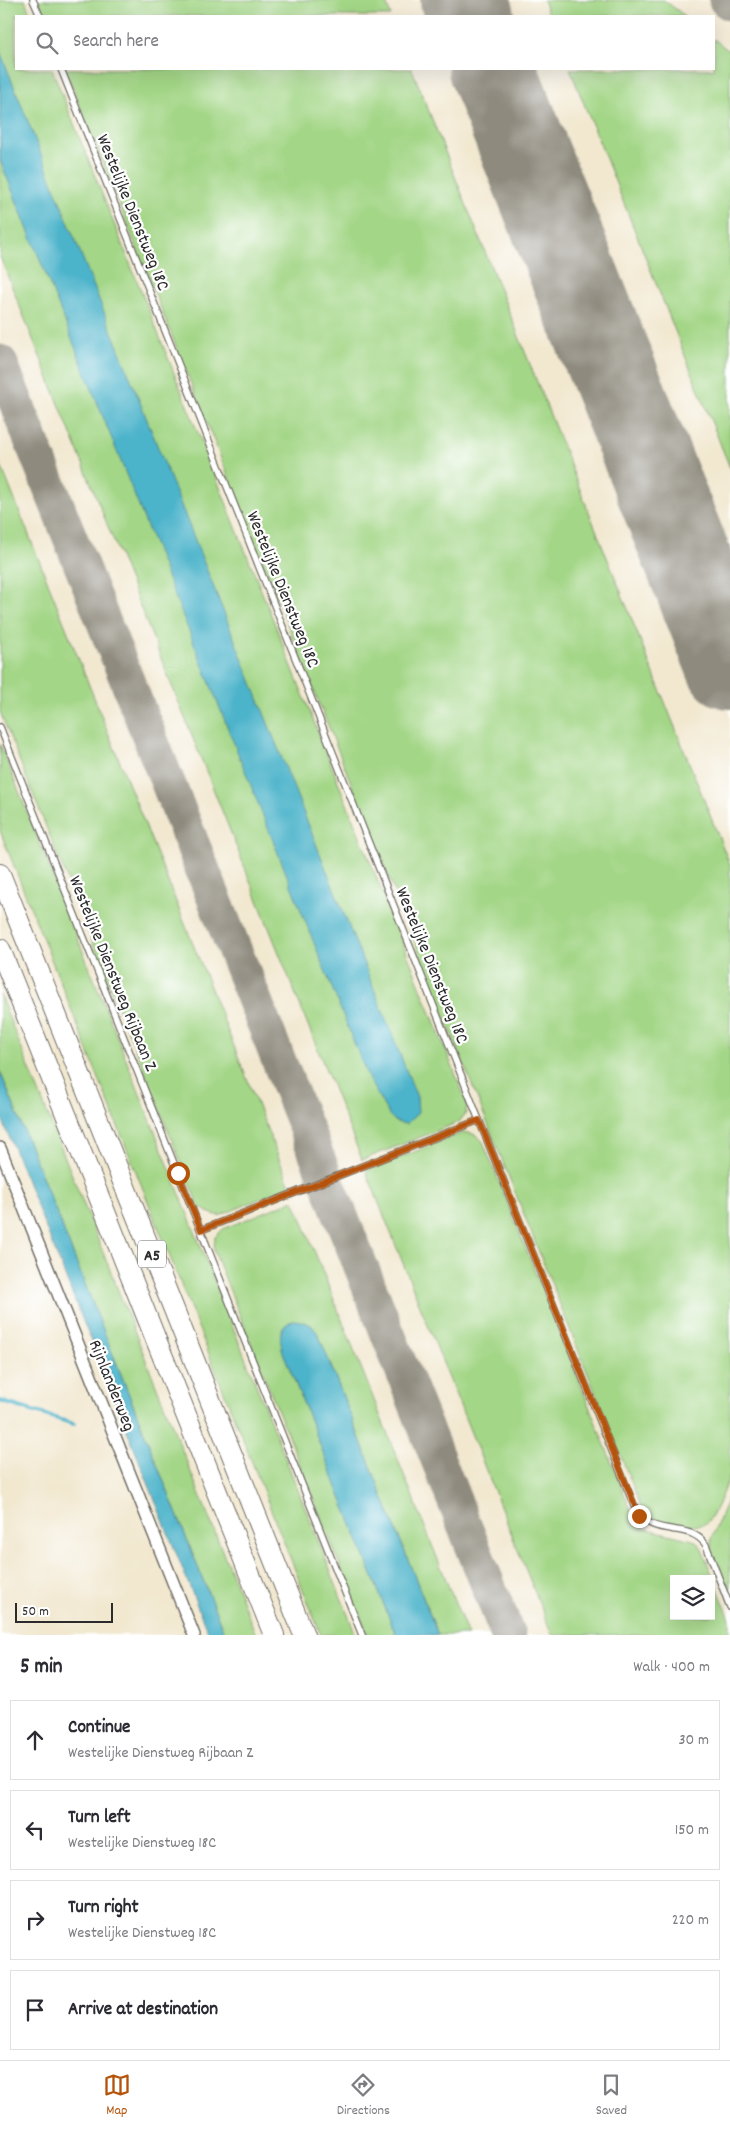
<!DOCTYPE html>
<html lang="en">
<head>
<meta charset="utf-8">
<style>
  body { margin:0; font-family:Dekko,sans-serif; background:#f2f2f3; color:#2b2b33 }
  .controls { position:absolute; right:15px; bottom:15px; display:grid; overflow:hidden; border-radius:0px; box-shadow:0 5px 20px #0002 }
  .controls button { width:45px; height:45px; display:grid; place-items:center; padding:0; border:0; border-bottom:1px solid #e1e1e2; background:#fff; color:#2b2b33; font:25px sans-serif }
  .scale { position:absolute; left:15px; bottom:12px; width:98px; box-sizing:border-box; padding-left:5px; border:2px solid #2b2b2b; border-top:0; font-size:14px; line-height:18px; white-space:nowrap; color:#2b2b2b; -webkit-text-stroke:4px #fff; paint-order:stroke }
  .stop { position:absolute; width:15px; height:15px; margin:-11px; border:4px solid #b45309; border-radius:50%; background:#fff }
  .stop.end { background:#b45309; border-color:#fff; box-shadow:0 1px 5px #0008 }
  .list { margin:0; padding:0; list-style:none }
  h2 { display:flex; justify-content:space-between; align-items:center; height:65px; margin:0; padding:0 20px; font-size:21px }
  h2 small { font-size:16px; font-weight:400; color:#7c7c81 }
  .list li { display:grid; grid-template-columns:32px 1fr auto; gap:15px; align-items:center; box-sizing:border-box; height:80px; margin:0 10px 10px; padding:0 10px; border:1px solid #e1e1e2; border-radius:0px }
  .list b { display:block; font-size:19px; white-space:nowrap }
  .list p { margin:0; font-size:16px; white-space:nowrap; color:#7c7c81 }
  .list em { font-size:16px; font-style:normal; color:#7c7c81 }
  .icon { flex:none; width:28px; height:28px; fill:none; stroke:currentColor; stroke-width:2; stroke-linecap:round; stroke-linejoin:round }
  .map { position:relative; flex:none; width:730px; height:1635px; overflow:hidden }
  .search { position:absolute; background:#fff; box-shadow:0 5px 20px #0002; left:15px; right:15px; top:15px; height:55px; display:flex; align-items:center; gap:12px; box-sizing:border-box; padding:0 18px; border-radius:0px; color:#7c7c81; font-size:19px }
  .sheet { height:425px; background:#fff }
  nav { display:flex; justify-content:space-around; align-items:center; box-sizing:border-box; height:70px; border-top:1px solid #e1e1e2; background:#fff; font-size:14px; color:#7c7c81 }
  nav a { display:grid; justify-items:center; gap:2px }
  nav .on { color:#b45309 }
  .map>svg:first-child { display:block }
</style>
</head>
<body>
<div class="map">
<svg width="730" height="1635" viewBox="0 0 730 1635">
  <rect width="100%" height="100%" fill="#fff"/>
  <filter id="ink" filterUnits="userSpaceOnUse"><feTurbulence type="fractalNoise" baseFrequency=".02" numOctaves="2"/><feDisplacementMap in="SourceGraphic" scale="10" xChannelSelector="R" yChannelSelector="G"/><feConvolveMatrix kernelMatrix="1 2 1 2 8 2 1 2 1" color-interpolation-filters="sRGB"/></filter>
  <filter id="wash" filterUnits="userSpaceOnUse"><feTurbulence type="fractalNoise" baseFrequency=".0096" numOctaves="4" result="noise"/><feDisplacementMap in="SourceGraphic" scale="20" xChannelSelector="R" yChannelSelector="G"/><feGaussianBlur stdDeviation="1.12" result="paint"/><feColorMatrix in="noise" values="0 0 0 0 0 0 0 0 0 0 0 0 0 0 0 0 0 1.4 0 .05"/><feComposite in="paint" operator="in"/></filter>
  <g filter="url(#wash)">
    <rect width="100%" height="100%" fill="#f2e8d0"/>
    <!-- green -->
    <path fill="#a3d686" stroke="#678058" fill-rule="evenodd" d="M 0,0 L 25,0 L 31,16 L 16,16 L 16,69 L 52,69 L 467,1103 L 466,1113 L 459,1122 L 362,1160 L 0,257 Z
      M 38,0 L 385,0 L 391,16 L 44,16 Z
      M 543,0 L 664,0 L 685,16 L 549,16 Z
      M 714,39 L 730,52 L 730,468 L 570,69 L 714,69 Z
      M 65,69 L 412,69 L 730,865 L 730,1474 C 725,1486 715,1516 706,1523 C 697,1530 659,1522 649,1517 C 645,1513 643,1509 640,1504 Z
      M 0,463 L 290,1186 L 219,1216 L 207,1212 L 198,1205 L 0,712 Z
      M 0,744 L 356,1635 L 321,1635 L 0,831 Z
      M 0,995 L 256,1635 L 225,1635 L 0,1071 Z
      M 462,1133 C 471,1132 477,1134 483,1142 L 632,1513 L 643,1528 L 689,1539 L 696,1541 L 701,1547 L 730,1619 L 730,1635 L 552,1635 L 366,1171 ZM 674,1579 L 711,1579 L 711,1616 L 674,1616 Z
      M 294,1200 L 468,1635 L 438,1635 L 319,1336 L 314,1328 L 308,1323 L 283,1352 L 396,1635 L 368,1635 L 214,1251 L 215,1237 L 223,1229 Z
      M 730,1493 L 730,1600 L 712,1554 L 711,1539 Z"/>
    <!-- water -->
    <path fill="#4bb3ca" stroke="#3b6f7a" d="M 0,51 L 417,1097 L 418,1113 L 406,1124 L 396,1122 L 389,1115 L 369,1080 L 0,160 Z
      M 0,1071 L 225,1635 L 209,1635 L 0,1114 Z
      M 294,1320 C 306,1321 314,1325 319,1336 L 438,1635 L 396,1635 L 283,1352 C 279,1338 278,1326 294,1320 Z"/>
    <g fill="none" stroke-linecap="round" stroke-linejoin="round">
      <!-- stream -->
      <path stroke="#4bb3ca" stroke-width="4" d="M 0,1401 L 74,1424"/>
      <!-- taxiway -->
      <path stroke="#8e8a7e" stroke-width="35" d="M 726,0 L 730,3
        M 0,362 L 508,1635
        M 694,574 L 730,638"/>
      <!-- runway -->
      <path stroke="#8e8a7e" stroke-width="88" d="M 464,0 L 471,16
        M 492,69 L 730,665"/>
    </g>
  </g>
  <g filter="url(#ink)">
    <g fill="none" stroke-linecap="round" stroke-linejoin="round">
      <!-- lane casing -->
      <g stroke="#716d65" stroke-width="8">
        <path id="lane" d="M 33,0 L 40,16
          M 61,69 L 479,1120 L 201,1230
          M 0,727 L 362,1635
          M 479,1120 L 635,1508 C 653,1541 688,1519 706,1545 L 730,1607"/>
      </g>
      <!-- street casing -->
      <g stroke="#716d65" stroke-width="14">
        <path id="street" d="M 0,1148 L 194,1635"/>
      </g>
      <!-- highway casing -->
      <g stroke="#716d65" stroke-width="22">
        <path id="highway" d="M 0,874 L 304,1635
          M 0,949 L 274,1635"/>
      </g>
      <!-- lane -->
      <use href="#lane" stroke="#fff" stroke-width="5.5"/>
      <!-- street -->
      <use href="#street" stroke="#fff" stroke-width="11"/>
      <!-- highway -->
      <use href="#highway" stroke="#fff" stroke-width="20"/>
    </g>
  </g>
  <g fill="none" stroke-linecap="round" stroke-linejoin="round" filter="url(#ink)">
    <!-- route -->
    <path stroke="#b45309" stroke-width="6" d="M 178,1173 L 201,1230 L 479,1120 L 639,1516"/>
  </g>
  <g text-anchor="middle" stroke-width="4.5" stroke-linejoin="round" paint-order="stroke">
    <!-- shield labels -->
    <rect fill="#fff" stroke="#6b6b6b" stroke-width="1" x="138" y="1240.5" width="28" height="27" rx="4"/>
    <g font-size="16" font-weight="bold" fill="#2b2b2b">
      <text x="152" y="1260">A5</text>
    </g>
    <!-- street labels -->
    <g font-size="18" fill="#2b2b2b" stroke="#fff">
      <text transform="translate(134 212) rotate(68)" y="6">Westelijke Dienstweg 18C</text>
      <text transform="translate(284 589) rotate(68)" y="6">Westelijke Dienstweg 18C</text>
      <text transform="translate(433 965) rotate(68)" y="6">Westelijke Dienstweg 18C</text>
      <text transform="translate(114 973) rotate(68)" y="6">Westelijke Dienstweg Rijbaan Z</text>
      <text transform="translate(113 1385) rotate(68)" y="6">Rijnlanderweg</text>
    </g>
  </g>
</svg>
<div class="controls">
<button><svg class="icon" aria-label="layers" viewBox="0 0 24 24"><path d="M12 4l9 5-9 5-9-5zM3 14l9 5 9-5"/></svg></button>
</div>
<div class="scale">50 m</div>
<div class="stop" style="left:178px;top:1173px"></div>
<div class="stop end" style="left:639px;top:1516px"></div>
<div class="search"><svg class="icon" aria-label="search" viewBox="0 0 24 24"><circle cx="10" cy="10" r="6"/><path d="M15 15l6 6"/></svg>Search here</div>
</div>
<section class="sheet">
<h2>5 min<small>Walk · 400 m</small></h2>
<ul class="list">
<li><svg class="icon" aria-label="ahead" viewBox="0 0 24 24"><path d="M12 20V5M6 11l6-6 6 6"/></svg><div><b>Continue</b><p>Westelijke Dienstweg Rijbaan Z</p></div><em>30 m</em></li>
<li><svg class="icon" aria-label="left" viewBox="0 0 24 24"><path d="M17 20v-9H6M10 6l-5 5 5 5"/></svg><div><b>Turn left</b><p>Westelijke Dienstweg 18C</p></div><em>150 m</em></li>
<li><svg class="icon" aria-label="right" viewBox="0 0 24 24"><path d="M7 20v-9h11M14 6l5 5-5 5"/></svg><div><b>Turn right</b><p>Westelijke Dienstweg 18C</p></div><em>220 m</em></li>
<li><svg class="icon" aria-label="arrive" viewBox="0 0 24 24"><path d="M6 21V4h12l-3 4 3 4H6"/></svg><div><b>Arrive at destination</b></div></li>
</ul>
</section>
<nav>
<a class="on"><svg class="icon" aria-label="map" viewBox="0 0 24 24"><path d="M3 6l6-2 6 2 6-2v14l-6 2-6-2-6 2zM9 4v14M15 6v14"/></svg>Map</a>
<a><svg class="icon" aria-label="directions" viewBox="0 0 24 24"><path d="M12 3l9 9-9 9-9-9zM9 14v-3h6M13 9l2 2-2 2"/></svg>Directions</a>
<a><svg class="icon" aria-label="saved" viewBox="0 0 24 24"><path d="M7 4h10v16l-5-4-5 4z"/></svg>Saved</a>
</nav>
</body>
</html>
